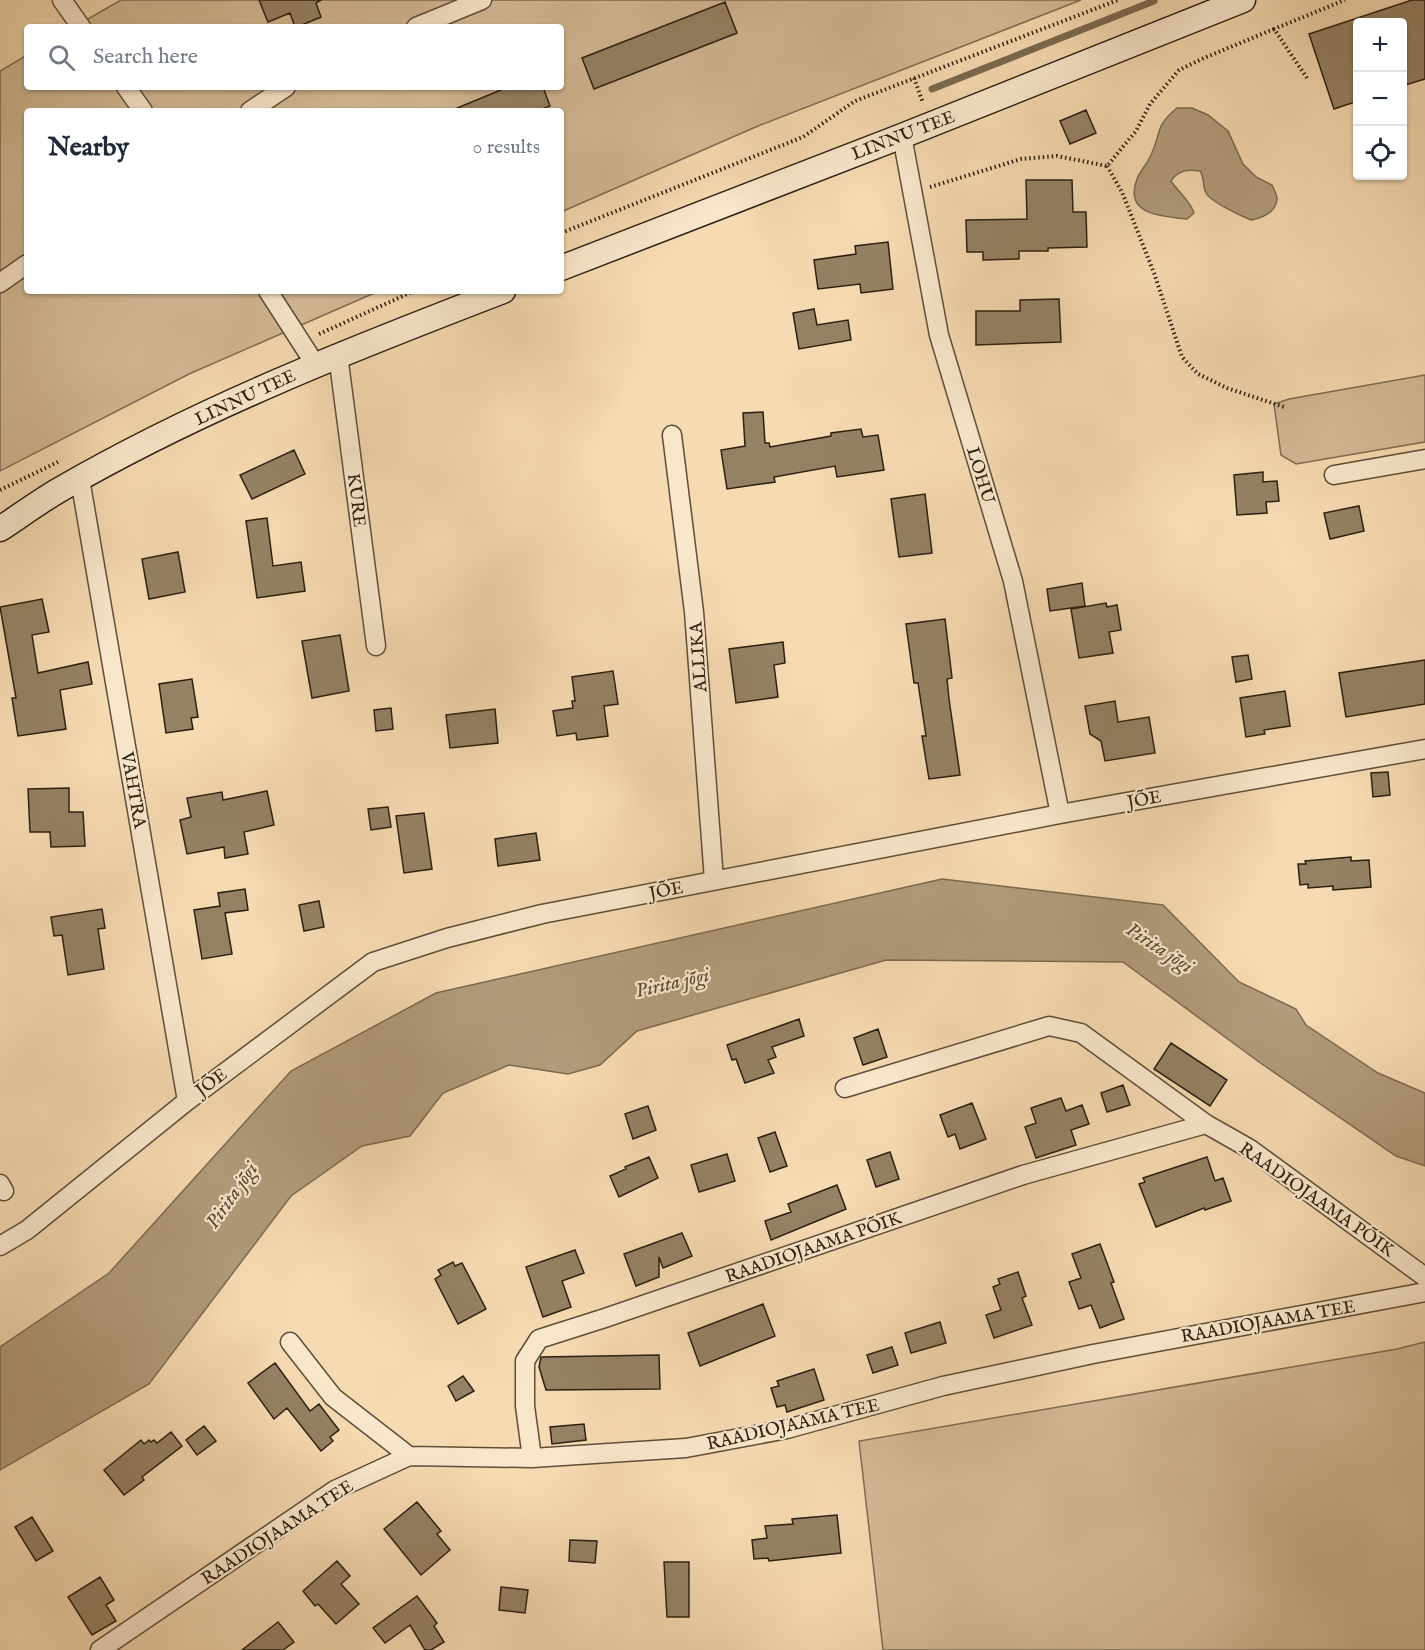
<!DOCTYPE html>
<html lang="en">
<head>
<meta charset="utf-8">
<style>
  body { margin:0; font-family:"IM FELL English",serif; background:#f2f2f3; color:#1f2937 }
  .controls { position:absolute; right:18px; top:18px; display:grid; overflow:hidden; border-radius:6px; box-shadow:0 2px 4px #0004 }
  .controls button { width:54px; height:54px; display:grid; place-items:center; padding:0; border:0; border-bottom:2px solid #e0e1e3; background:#fff; color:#1f2937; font:30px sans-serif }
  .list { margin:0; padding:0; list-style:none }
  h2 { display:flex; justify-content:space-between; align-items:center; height:78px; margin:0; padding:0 24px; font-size:26px }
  h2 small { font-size:20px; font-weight:400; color:#747a83 }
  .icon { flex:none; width:33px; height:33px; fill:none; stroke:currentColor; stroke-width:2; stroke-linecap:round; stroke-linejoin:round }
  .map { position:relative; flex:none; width:1425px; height:1650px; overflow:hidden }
  .search { position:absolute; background:#fff; box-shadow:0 2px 4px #0004; left:24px; top:24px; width:540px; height:66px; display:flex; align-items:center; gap:15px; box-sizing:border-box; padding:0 21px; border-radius:6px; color:#747a83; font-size:22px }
  .panel { position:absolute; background:#fff; box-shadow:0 2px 4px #0004; left:24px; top:108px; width:540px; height:186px; border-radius:6px }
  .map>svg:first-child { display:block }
</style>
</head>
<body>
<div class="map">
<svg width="1425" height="1650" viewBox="0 0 1425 1650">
  <rect width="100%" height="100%" fill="#f6dab1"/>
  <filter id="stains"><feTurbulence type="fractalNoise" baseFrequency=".00333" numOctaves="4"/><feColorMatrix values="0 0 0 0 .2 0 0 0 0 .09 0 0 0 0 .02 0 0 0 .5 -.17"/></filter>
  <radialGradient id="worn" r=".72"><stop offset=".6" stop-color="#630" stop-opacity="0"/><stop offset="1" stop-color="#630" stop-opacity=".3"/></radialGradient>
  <!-- green -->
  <path fill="#d3ba96" stroke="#7f6d53" stroke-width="1.5" d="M 121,0 L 1081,0 L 758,126 L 561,212 L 561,111 L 27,111 L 27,291 L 379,291 L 189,374 L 0,471 L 0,71 L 27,55 L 27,87 L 561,87 L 561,27 L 74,27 Z
    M 1425,375 L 1425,442 L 1296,464 L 1281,455 L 1274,404 L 1289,399 Z
    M 1425,1342 L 1425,1650 L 883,1650 L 859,1441 L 1397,1349 Z"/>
  <!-- water -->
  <path fill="#b19b7a" stroke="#7b6a50" stroke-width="1.5" d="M 1177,108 L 1192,108 L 1208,115 L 1228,131 L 1243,164 L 1256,177 L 1272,185 C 1274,189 1277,195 1277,199 C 1276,213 1261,218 1251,220 C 1241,216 1211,202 1206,193 C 1202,186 1205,178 1200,171 C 1188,169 1178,170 1171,181 C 1178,192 1190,200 1194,213 L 1187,219 C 1163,216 1123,216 1137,179 C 1140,171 1147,164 1151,155 C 1162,132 1154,127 1177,108 Z
    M 942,879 L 1163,905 L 1239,982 L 1296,1009 L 1306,1025 L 1378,1073 L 1425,1093 L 1425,1166 L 1396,1156 L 1259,1062 L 1123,962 L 886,960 L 637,1031 L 600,1065 L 568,1074 L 509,1065 L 443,1093 L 410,1136 L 362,1146 L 291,1196 L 149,1384 L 0,1470 L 0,1347 L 109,1273 L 291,1071 L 436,993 Z"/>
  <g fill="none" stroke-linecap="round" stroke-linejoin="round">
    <!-- stream -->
    <path stroke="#7b6a50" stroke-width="7" d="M 932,89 L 1154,1"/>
  </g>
  <!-- building -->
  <path fill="#958164" stroke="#2b2010" stroke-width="1.5" d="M 259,0 L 321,0 L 316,3 L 321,17 L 297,27 L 295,27 L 290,13 L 268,22 Z
    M 1412,0 L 1425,0 L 1425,79 L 1402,86 L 1402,22 L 1358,22 L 1358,101 L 1334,109 L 1309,34 Z
    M 725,2 L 737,33 L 594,89 L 582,58 Z
    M 508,87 L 543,87 L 550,106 L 537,111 L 450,111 Z
    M 1086,110 L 1096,133 L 1070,144 L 1060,121 Z
    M 1026,180 L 1072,180 L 1073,212 L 1086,212 L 1087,247 L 1048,248 L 1048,251 L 1019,251 L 1019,259 L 983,260 L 983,252 L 967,252 L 966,220 L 1027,219 Z
    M 888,242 L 893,289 L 861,293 L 860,284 L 818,289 L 814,260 L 856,254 L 855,246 Z
    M 1059,299 L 1061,342 L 976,345 L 976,311 L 1020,311 L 1020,300 Z
    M 814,309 L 817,325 L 848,320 L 851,340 L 799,349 L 793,313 Z
    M 763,412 L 765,443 L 769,443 L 770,447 L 831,436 L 831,433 L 861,429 L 863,437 L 878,435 L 884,470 L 837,477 L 835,466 L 774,477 L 775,482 L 727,489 L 721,450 L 745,446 L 743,413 Z
    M 294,450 L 305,474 L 252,499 L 240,475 Z
    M 1263,472 L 1263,482 L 1277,481 L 1279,501 L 1266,502 L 1267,513 L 1237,515 L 1234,475 Z
    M 925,494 L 932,553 L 899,557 L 891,499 Z
    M 1359,506 L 1364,531 L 1330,539 L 1324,513 Z
    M 267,518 L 273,566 L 301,562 L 305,591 L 257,598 L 246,521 Z
    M 178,552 L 185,592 L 149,599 L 142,559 Z
    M 1082,583 L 1085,606 L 1050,611 L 1047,589 Z
    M 42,599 L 49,632 L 32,635 L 38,673 L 88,662 L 92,684 L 60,690 L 66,729 L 18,736 L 12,698 L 16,698 L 0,607 Z
    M 1106,603 L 1107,607 L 1117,605 L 1121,630 L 1109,632 L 1113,653 L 1079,658 L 1071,609 Z
    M 945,619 L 952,678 L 947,679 L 949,699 L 960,775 L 929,779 L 922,736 L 926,736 L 918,683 L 914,683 L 906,624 Z
    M 340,635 L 349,691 L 312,698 L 302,641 Z
    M 783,642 L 785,663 L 774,665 L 778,697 L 736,703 L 729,649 Z
    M 1248,655 L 1252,679 L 1236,682 L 1232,657 Z
    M 1425,660 L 1425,704 L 1346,717 L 1339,673 Z
    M 613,671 L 618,704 L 604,706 L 608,736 L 577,740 L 576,733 L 557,736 L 553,711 L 573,708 L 572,701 L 575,701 L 572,677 Z
    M 192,679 L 198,717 L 191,718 L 193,729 L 166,733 L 159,684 Z
    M 1285,691 L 1290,726 L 1264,730 L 1265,734 L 1246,737 L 1240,698 Z
    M 1115,701 L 1118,722 L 1149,717 L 1155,753 L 1105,761 L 1101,741 L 1090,734 L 1085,706 Z
    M 391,708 L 393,729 L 376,731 L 374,710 Z
    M 495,709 L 498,743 L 450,748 L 446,715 Z
    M 1388,772 L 1390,795 L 1373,797 L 1371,773 Z
    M 69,788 L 69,812 L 83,812 L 85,846 L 51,847 L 50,832 L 30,832 L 28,789 Z
    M 267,791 L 274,825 L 244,832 L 248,854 L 225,858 L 224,847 L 187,854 L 180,820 L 191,817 L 187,798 L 222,792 L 223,800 Z
    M 388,807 L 391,827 L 371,830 L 368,809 Z
    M 424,813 L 432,869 L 404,873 L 396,816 Z
    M 536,833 L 540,860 L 498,866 L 495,839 Z
    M 1351,857 L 1351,861 L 1369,860 L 1371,887 L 1333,890 L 1333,886 L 1308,888 L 1308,884 L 1300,885 L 1298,864 L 1306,864 L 1305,861 Z
    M 245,889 L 248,910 L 225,913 L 232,954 L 202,959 L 194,910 L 220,906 L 218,893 Z
    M 319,901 L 324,927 L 304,931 L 299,905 Z
    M 102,909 L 105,928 L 98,929 L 104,969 L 68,975 L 62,935 L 54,936 L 51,917 Z
    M 799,1019 L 804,1036 L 772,1047 L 776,1057 L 768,1060 L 774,1073 L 745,1083 L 736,1059 L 732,1060 L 727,1045 Z
    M 878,1029 L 887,1057 L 863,1065 L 854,1038 Z
    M 1171,1043 L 1227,1080 L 1210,1106 L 1154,1069 Z
    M 1123,1085 L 1130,1105 L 1107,1112 L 1101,1093 Z
    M 1061,1098 L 1066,1111 L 1082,1105 L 1089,1124 L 1071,1130 L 1076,1145 L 1036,1158 L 1025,1127 L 1036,1123 L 1031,1108 Z
    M 972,1103 L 986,1139 L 960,1149 L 955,1134 L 948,1137 L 940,1115 Z
    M 648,1106 L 656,1130 L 633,1139 L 625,1114 Z
    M 775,1132 L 787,1166 L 770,1172 L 758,1138 Z
    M 890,1152 L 899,1179 L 876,1187 L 867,1160 Z
    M 727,1154 L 735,1181 L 699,1192 L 691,1165 Z
    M 649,1157 L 658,1178 L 619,1197 L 610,1176 L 626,1169 L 625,1167 Z
    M 1207,1157 L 1215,1181 L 1223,1178 L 1231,1201 L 1205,1210 L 1204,1208 L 1156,1227 L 1139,1184 L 1145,1182 L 1143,1178 Z
    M 837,1185 L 846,1209 L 771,1240 L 765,1221 L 791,1212 L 788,1204 Z
    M 682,1233 L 692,1256 L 663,1268 L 659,1257 L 659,1277 L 636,1286 L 624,1254 Z
    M 1100,1244 L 1114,1282 L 1111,1283 L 1124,1319 L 1100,1328 L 1091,1305 L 1079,1309 L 1069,1282 L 1081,1278 L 1072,1254 Z
    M 575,1250 L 584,1273 L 562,1281 L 571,1307 L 543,1317 L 526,1267 Z
    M 453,1262 L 455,1266 L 462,1263 L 486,1309 L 458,1324 L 435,1279 L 441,1275 L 438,1270 Z
    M 1018,1272 L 1026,1296 L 1022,1298 L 1032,1325 L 994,1338 L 986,1315 L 1001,1310 L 993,1287 L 1000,1284 L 998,1279 Z
    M 763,1304 L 775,1336 L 700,1366 L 688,1333 Z
    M 940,1322 L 946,1343 L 911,1353 L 905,1333 Z
    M 892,1347 L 898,1365 L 873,1373 L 867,1355 Z
    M 659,1355 L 660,1389 L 546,1390 L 539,1367 L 541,1357 Z
    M 275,1363 L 310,1411 L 319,1404 L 339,1430 L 330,1437 L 333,1441 L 321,1451 L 287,1408 L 274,1419 L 248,1383 Z
    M 814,1369 L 824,1400 L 787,1412 L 785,1405 L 777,1407 L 771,1388 L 779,1386 L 777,1381 Z
    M 463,1376 L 474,1391 L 456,1401 L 448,1386 Z
    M 584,1424 L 586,1440 L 552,1444 L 550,1427 Z
    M 204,1426 L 216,1441 L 197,1455 L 186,1440 Z
    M 171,1432 L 182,1446 L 142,1477 L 144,1480 L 124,1495 L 104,1470 L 141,1440 L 144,1444 L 149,1440 L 151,1442 L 154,1440 L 157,1443 Z
    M 417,1502 L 441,1531 L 437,1534 L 450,1550 L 421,1575 L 384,1529 Z
    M 837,1515 L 841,1553 L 769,1561 L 768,1558 L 754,1559 L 752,1540 L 767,1538 L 765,1526 L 793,1524 L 792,1519 Z
    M 32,1517 L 53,1551 L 36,1561 L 15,1527 Z
    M 570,1540 L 597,1541 L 595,1563 L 569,1561 Z
    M 337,1561 L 350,1576 L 341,1584 L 359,1604 L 336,1624 L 318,1604 L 315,1606 L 303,1591 Z
    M 664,1562 L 689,1562 L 689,1617 L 667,1617 Z
    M 100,1577 L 114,1600 L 106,1605 L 116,1621 L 92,1635 L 68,1597 Z
    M 501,1587 L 528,1590 L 525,1613 L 499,1610 Z
    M 417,1596 L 437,1623 L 434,1626 L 444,1642 L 431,1650 L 425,1650 L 410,1625 L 385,1643 L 373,1628 Z
    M 278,1622 L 294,1642 L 283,1650 L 242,1650 Z"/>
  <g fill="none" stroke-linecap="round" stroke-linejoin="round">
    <!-- street casing -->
    <g stroke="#5e4e38" stroke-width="21">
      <path id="street" d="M 62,0 L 81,27
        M 416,27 L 482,0
        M 126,87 L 143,111
        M 250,111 L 286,87
        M 902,136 L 939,335 L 1013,581 L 1060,814
        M 0,283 L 27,264
        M 268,291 L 315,364
        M 338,355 L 376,646
        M 672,435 L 694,612 L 714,880
        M 1334,475 L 1425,459
        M 80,479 L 187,1101
        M 845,1088 L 1049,1026 L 1081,1033 L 1206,1124
        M 0,1184 L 4,1191
        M 0,1246 L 27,1230 L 187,1101 L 373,962 L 447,938 L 542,914 L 1060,814 L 1425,749
        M 290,1342 L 333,1397 L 409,1456
        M 532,1458 L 525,1406 L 525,1361 L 539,1339 L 605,1318 L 1023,1175 L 1206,1124 L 1250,1149 L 1425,1277
        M 100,1650 L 335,1490 L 409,1456 L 532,1458 L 686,1448 L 787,1429 L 943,1386 L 1093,1354 L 1425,1292"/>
    </g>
    <!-- secondary casing -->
    <g stroke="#2b2010" stroke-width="27">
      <path id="secondary" d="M 561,268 L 902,136 L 1243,0
        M 0,529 C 20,516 40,501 61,489 C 201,408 352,349 503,291"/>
    </g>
    <!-- path -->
    <path stroke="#2b2010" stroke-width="4" stroke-dasharray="1.5 3" stroke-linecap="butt" d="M 914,78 L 923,103
      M 1307,78 L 1274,29 L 1345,0
      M 1107,166 L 1122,192 L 1154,273 L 1182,357 L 1198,374 L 1227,388 L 1284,407
      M 930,187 L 1021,159 L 1057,156 L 1107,166 L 1136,131 L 1150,104 L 1179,70 L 1204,58 L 1274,29
      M 561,233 L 803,137 L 855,101 L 1118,0
      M 319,334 L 414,291
      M 0,490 L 58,462"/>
    <!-- street -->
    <use href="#street" stroke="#f9e7cc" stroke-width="18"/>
    <!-- secondary -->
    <use href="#secondary" stroke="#f9e7cc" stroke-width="24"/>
  </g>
  <g text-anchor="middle" stroke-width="4.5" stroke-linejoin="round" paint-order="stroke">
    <!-- street labels -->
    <g font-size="18" fill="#2b2010" stroke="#f9e7cc">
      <text transform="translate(903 135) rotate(-21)" y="6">LINNU TEE</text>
      <text transform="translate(245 397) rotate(-25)" y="6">LINNU TEE</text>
      <text transform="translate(981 475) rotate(73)" y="6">LOHU</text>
      <text transform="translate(357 500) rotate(83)" y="6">KURE</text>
      <text transform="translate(698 657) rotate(-94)" y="6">ALLIKA</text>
      <text transform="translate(134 790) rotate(80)" y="6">VAHTRA</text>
      <text transform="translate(1144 799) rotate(-10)" y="6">JÕE</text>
      <text transform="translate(666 890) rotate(-11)" y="6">JÕE</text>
      <text transform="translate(211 1082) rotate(-37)" y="6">JÕE</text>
      <text transform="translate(1317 1199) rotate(35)" y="6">RAADIOJAAMA PÕIK</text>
      <text transform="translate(813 1247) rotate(-19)" y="6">RAADIOJAAMA PÕIK</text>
      <text transform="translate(1268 1321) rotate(-10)" y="6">RAADIOJAAMA TEE</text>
      <text transform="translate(793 1424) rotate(-13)" y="6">RAADIOJAAMA TEE</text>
      <text transform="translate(277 1532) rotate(-33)" y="6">RAADIOJAAMA TEE</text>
    </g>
    <!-- water labels -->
    <g font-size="20" font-style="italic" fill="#5a4b35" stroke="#f9e7cc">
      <text transform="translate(1160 947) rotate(33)" y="7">Pirita jõgi</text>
      <text transform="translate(672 982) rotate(-13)" y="7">Pirita jõgi</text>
      <text transform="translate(231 1195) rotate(-55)" y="7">Pirita jõgi</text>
    </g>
  </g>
  <rect width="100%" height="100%" filter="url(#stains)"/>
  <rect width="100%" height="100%" fill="url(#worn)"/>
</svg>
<div class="controls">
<button>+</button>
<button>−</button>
<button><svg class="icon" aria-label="locate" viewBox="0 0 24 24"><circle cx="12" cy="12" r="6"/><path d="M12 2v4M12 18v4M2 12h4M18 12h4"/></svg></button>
</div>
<div class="search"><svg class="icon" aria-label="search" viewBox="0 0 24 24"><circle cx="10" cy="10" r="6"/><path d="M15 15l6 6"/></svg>Search here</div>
<section class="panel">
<h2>Nearby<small>0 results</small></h2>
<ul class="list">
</ul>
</section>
</div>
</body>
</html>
